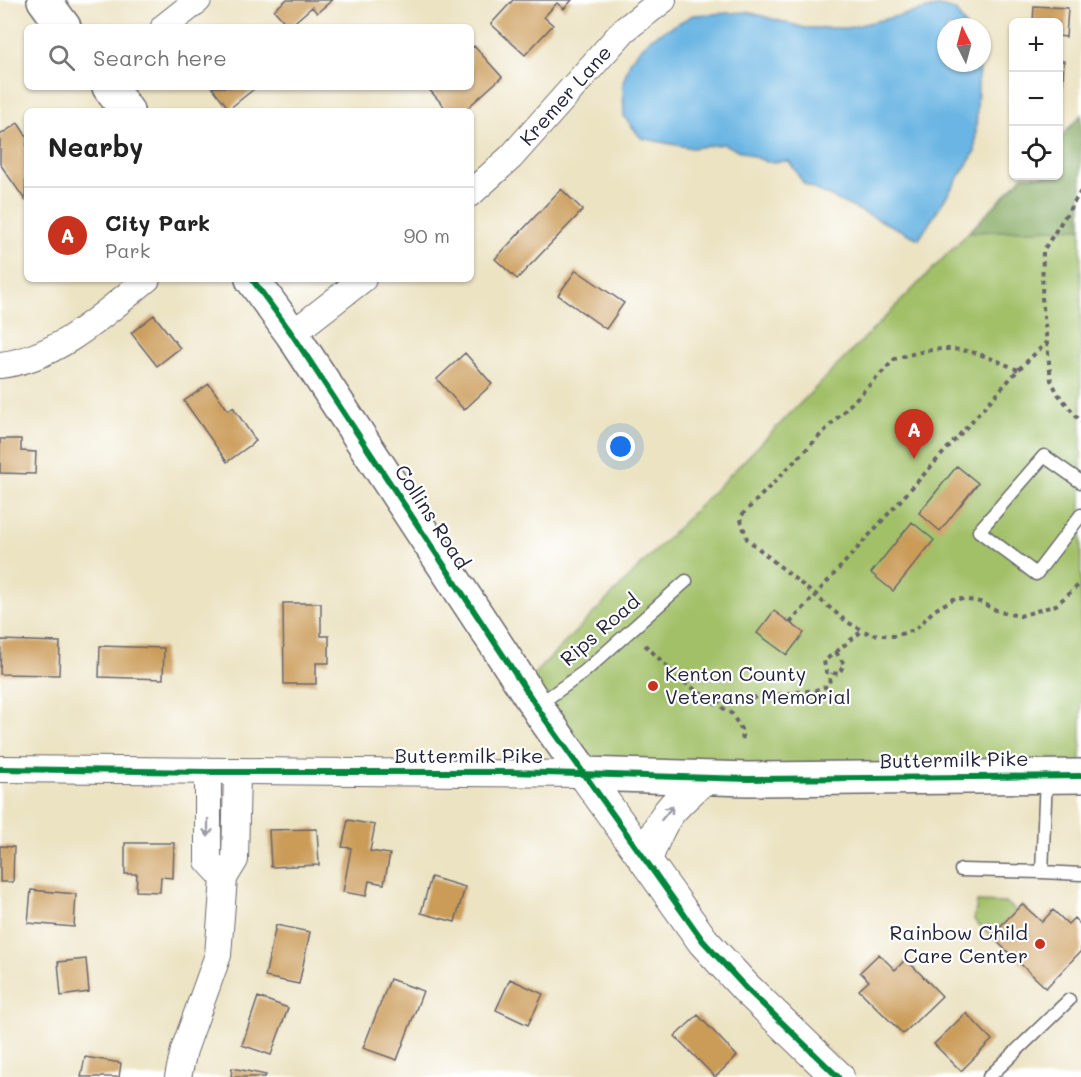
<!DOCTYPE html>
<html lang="en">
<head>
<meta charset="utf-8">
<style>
  body { margin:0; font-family:Mali,sans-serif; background:#f2f2f2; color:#222 }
  .controls { position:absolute; right:18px; top:18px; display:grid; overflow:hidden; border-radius:9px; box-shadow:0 2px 4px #0004 }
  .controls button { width:54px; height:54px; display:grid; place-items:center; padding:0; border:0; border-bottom:2px solid #e0e0e0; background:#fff; color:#222; font:30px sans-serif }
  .compass { position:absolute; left:937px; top:18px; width:54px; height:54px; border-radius:50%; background:#fff; box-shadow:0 2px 4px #0004; rotate:354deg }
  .you { position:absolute; left:621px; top:447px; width:21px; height:21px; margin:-15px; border:4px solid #fff; border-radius:50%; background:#1a73e8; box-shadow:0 0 0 9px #1a73e833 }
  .badge { display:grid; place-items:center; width:39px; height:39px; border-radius:50%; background:#c8321e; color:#fff; font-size:20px; font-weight:700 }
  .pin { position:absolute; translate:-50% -50px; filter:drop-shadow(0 2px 3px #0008) }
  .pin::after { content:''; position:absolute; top:32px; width:21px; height:18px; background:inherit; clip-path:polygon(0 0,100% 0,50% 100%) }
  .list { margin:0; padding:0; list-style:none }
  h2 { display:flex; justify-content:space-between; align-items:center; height:78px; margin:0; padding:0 24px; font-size:26px }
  h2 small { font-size:20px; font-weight:400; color:#767676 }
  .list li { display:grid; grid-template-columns:39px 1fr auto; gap:18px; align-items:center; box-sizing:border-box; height:96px; padding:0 24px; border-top:2px solid #e0e0e0 }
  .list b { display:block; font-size:22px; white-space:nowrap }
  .list p { margin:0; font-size:20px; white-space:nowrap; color:#767676 }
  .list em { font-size:20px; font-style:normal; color:#767676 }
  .icon { flex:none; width:33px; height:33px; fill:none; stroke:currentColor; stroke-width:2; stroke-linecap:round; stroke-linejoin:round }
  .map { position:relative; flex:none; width:1081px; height:1077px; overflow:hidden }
  .search { position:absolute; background:#fff; box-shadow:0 2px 4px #0004; left:24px; top:24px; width:450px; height:66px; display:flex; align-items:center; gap:15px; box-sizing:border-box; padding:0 21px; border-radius:9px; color:#767676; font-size:22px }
  .panel { position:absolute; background:#fff; box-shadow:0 2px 4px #0004; left:24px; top:108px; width:450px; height:174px; border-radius:9px }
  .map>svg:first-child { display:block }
</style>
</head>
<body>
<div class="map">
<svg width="1081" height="1077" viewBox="0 0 1081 1077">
  <rect width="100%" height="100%" fill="#fff"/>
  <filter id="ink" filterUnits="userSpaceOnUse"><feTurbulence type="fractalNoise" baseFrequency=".0167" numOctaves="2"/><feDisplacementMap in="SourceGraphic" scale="12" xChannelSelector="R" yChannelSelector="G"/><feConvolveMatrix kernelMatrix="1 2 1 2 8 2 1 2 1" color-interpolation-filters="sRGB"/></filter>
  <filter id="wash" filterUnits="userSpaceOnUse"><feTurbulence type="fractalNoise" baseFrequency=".008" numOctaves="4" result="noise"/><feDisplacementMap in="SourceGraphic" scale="24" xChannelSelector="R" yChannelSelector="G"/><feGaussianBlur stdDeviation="1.35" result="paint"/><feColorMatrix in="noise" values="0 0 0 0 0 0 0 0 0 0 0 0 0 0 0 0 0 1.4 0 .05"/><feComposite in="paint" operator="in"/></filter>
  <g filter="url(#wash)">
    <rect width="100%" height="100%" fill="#ece3c3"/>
    <!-- green -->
    <path fill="#a1c068" stroke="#627152" stroke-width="1.5" d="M 1081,228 L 1081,776 L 584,774 L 523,685 L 969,232 Z
      M 977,902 L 1007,903 L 1016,911 L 991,936 L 974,920 Z"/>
    <!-- forest -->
    <path fill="#80a65c" stroke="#51644c" stroke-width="1.5" d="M 1081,115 L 1081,228 L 969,232 L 1023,176 L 1058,176 L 1059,139 Z"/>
    <!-- water -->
    <path fill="#6bb5e3" stroke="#466c8f" stroke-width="1.5" d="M 940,6 L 955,10 L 966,27 L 946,27 L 946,63 L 979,64 L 975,152 L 919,239 L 804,184 L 789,161 L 767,162 L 723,144 L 692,148 L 641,138 L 624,116 L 623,82 L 631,59 L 651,38 L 693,15 L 748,12 L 805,28 L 847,28 Z"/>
    <g id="blocks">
      <!-- building -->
      <path fill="#cb9b59" d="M 286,0 L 332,0 L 317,13 L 312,7 L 289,27 L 274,10 Z
        M 513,0 L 572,0 L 564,9 L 557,3 L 544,17 L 553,25 L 525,55 L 491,24 Z
        M 1034,6 L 1068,8 L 1066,37 L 1058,36 L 1058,22 L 1033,22 Z
        M 474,46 L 502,77 L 464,111 L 448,111 L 427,87 L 471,87 L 471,49 Z
        M 1058,61 L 1064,61 L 1062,101 L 1058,101 Z
        M 212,87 L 252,87 L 254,89 L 229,109 Z
        M 18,123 L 27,137 L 25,200 L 0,164 L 0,135 Z
        M 561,189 L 583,210 L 517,279 L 495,259 Z
        M 576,270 L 624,303 L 606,329 L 558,295 Z
        M 154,315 L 180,348 L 157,366 L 131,333 Z
        M 465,353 L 492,384 L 464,410 L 437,379 Z
        M 209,384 L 228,410 L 233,407 L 256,441 L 227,462 L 184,401 Z
        M 0,439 L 21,439 L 21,451 L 36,452 L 35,474 L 0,473 Z
        M 957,466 L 978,483 L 940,531 L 919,513 Z
        M 912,522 L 934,540 L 893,591 L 871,573 Z
        M 283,603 L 321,603 L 321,636 L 329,636 L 329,663 L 316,663 L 316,684 L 284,684 Z
        M 774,611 L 804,633 L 787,655 L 757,633 Z
        M 1,640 L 60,642 L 59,675 L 0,674 Z
        M 100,646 L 164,648 L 163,679 L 99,677 Z
        M 348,820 L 375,825 L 370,851 L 390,854 L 384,884 L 369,881 L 366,896 L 343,892 L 351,848 L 342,847 Z
        M 317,829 L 319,865 L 271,867 L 269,830 Z
        M 125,843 L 174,843 L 173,878 L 161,877 L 160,892 L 136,891 L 137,874 L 125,874 Z
        M 0,846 L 14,847 L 13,882 L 0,882 Z
        M 431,877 L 465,887 L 455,922 L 421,913 Z
        M 31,890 L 76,894 L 74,927 L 28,923 Z
        M 1022,904 L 1042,922 L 1053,910 L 1068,924 L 1074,918 L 1081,925 L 1081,951 L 1046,988 L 991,936 Z
        M 276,925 L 310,932 L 299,984 L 265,977 Z
        M 879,954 L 895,970 L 906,959 L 942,996 L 903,1034 L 859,990 L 869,981 L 860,972 Z
        M 86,959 L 89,992 L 61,996 L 58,962 Z
        M 390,979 L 423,991 L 397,1060 L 363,1048 Z
        M 510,979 L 543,994 L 528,1025 L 496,1010 Z
        M 258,997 L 288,1008 L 271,1055 L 242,1045 Z
        M 966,1013 L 992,1040 L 961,1071 L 934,1044 Z
        M 698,1015 L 737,1056 L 715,1077 L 675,1036 Z
        M 85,1057 L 121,1063 L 119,1077 L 81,1077 Z
        M 232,1068 L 266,1075 L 265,1077 L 231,1077 Z"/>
    </g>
  </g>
  <g filter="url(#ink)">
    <use href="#blocks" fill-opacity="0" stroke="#69666b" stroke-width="1.5"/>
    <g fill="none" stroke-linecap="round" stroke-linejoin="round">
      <!-- service casing -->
      <g stroke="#69666b" stroke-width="15">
        <path id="service" d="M 1081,482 L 1044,456 L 979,531 L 1036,574 L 1081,515
          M 538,705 L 584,672 L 686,581
          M 1046,777 L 1042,872 L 1081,874
          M 961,870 L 1042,872
          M 989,1077 L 1069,1000"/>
      </g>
      <!-- minor casing -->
      <g stroke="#69666b" stroke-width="28">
        <g id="minor">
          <path d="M 164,27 L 198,0"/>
          <path id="s1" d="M 471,193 L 511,157 L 624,30 L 663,0"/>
          <path d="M 292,334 L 363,279"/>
          <path d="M 0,365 C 57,359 104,314 147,279"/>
          <path d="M 0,769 L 584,774"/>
          <path d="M 208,772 L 208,861 L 224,878"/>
          <path d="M 178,1077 L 184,1050 L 218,955 L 224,878 L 235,860 L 237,772"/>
        </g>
      </g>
      <!-- tertiary casing -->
      <g stroke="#69666b" stroke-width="34">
        <path id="tertiary" d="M 584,774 L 703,941 L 745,987 L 838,1077
          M 646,860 C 662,815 669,809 704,778"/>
      </g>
      <!-- secondary casing -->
      <g stroke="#69666b" stroke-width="36">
        <path id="secondary" d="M 44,0 L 64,27
          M 109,87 L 127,111
          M 252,279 L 292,334 L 545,719 L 584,774 L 748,779 L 1081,776"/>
      </g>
      <!-- path -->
      <path stroke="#69666b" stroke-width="4" stroke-dasharray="4.5 4.5" stroke-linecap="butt" d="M 1081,191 L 1043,251 L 1042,298 L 1051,380 L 1058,394 L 1081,422
        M 1018,370 C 968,347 948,342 895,359 L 740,517 L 747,539 L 847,622 L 870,634 L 894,636 L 915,630 L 933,611 L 955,598 L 980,602 L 1000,612 L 1020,616 L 1056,605 L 1081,583
        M 790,623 L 1018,370 L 1047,342
        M 645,645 L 682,681 L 732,714 L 741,729 L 743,741
        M 836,652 L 844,664 L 839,674 L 826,672 L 824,661 Z
        M 836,652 L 863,630
        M 716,702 L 816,690 L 828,686 L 832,673"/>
      <!-- service -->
      <use href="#service" stroke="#fff" stroke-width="12"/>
      <!-- minor -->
      <use href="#minor" stroke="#fff" stroke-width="26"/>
      <!-- tertiary -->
      <use href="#tertiary" stroke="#fff" stroke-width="32"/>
      <!-- secondary -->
      <use href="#secondary" stroke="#fff" stroke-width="33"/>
      <!-- cycleway casing -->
      <g stroke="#fff" stroke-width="10">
        <path id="cycleway" d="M 252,279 L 292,334 L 545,719 L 703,941 L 745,987 L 838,1077
          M 0,769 L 208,772 L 511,772 L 748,779 L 1081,776"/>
      </g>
      <!-- cycleway -->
      <use href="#cycleway" stroke="#00873e" stroke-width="6"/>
    </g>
    <!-- one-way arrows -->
    <defs><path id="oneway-shaft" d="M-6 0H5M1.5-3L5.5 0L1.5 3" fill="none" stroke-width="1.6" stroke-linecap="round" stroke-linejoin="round" transform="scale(1.5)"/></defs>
    <g stroke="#9c9ca7">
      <use href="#oneway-shaft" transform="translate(667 813) rotate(-51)"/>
      <use href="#oneway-shaft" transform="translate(208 828) rotate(90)"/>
    </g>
  </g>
  <!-- markers -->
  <g fill="#c8321e" stroke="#fff" stroke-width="2">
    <circle cx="653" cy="686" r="6"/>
    <circle cx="1040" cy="944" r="6"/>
  </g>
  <g text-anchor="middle" stroke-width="4.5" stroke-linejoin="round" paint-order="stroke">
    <!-- street labels -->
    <g font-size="20" fill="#22223b" stroke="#fff">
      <text dy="7" stroke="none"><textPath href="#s1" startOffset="136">Kremer Lane</textPath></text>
      <text transform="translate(432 517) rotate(57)" y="7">Collins Road</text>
      <text transform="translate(600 630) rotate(-41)" y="7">Rips Road</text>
      <text x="469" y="763">Buttermilk Pike</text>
      <text transform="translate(954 760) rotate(-1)" y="7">Buttermilk Pike</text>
    </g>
    <!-- poi labels -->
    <g font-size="20" fill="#22223b" stroke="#fff" text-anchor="start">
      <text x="665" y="681">Kenton County<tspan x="665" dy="23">Veterans Memorial</tspan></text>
      <text x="1028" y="940" text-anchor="end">Rainbow Child<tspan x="1028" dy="23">Care Center</tspan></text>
    </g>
  </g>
</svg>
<div class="controls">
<button>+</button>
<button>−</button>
<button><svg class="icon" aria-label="locate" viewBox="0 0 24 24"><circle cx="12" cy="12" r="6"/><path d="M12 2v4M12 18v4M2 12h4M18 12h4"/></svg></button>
</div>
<svg class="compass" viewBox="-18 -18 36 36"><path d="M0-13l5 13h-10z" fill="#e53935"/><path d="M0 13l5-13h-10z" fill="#767676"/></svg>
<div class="you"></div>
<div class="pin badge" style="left:914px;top:459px">A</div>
<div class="search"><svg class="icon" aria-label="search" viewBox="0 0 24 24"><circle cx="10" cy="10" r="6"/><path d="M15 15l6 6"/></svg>Search here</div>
<section class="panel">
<h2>Nearby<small></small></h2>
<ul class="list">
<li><span class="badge">A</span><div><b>City Park</b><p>Park</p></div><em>90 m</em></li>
</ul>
</section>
</div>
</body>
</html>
